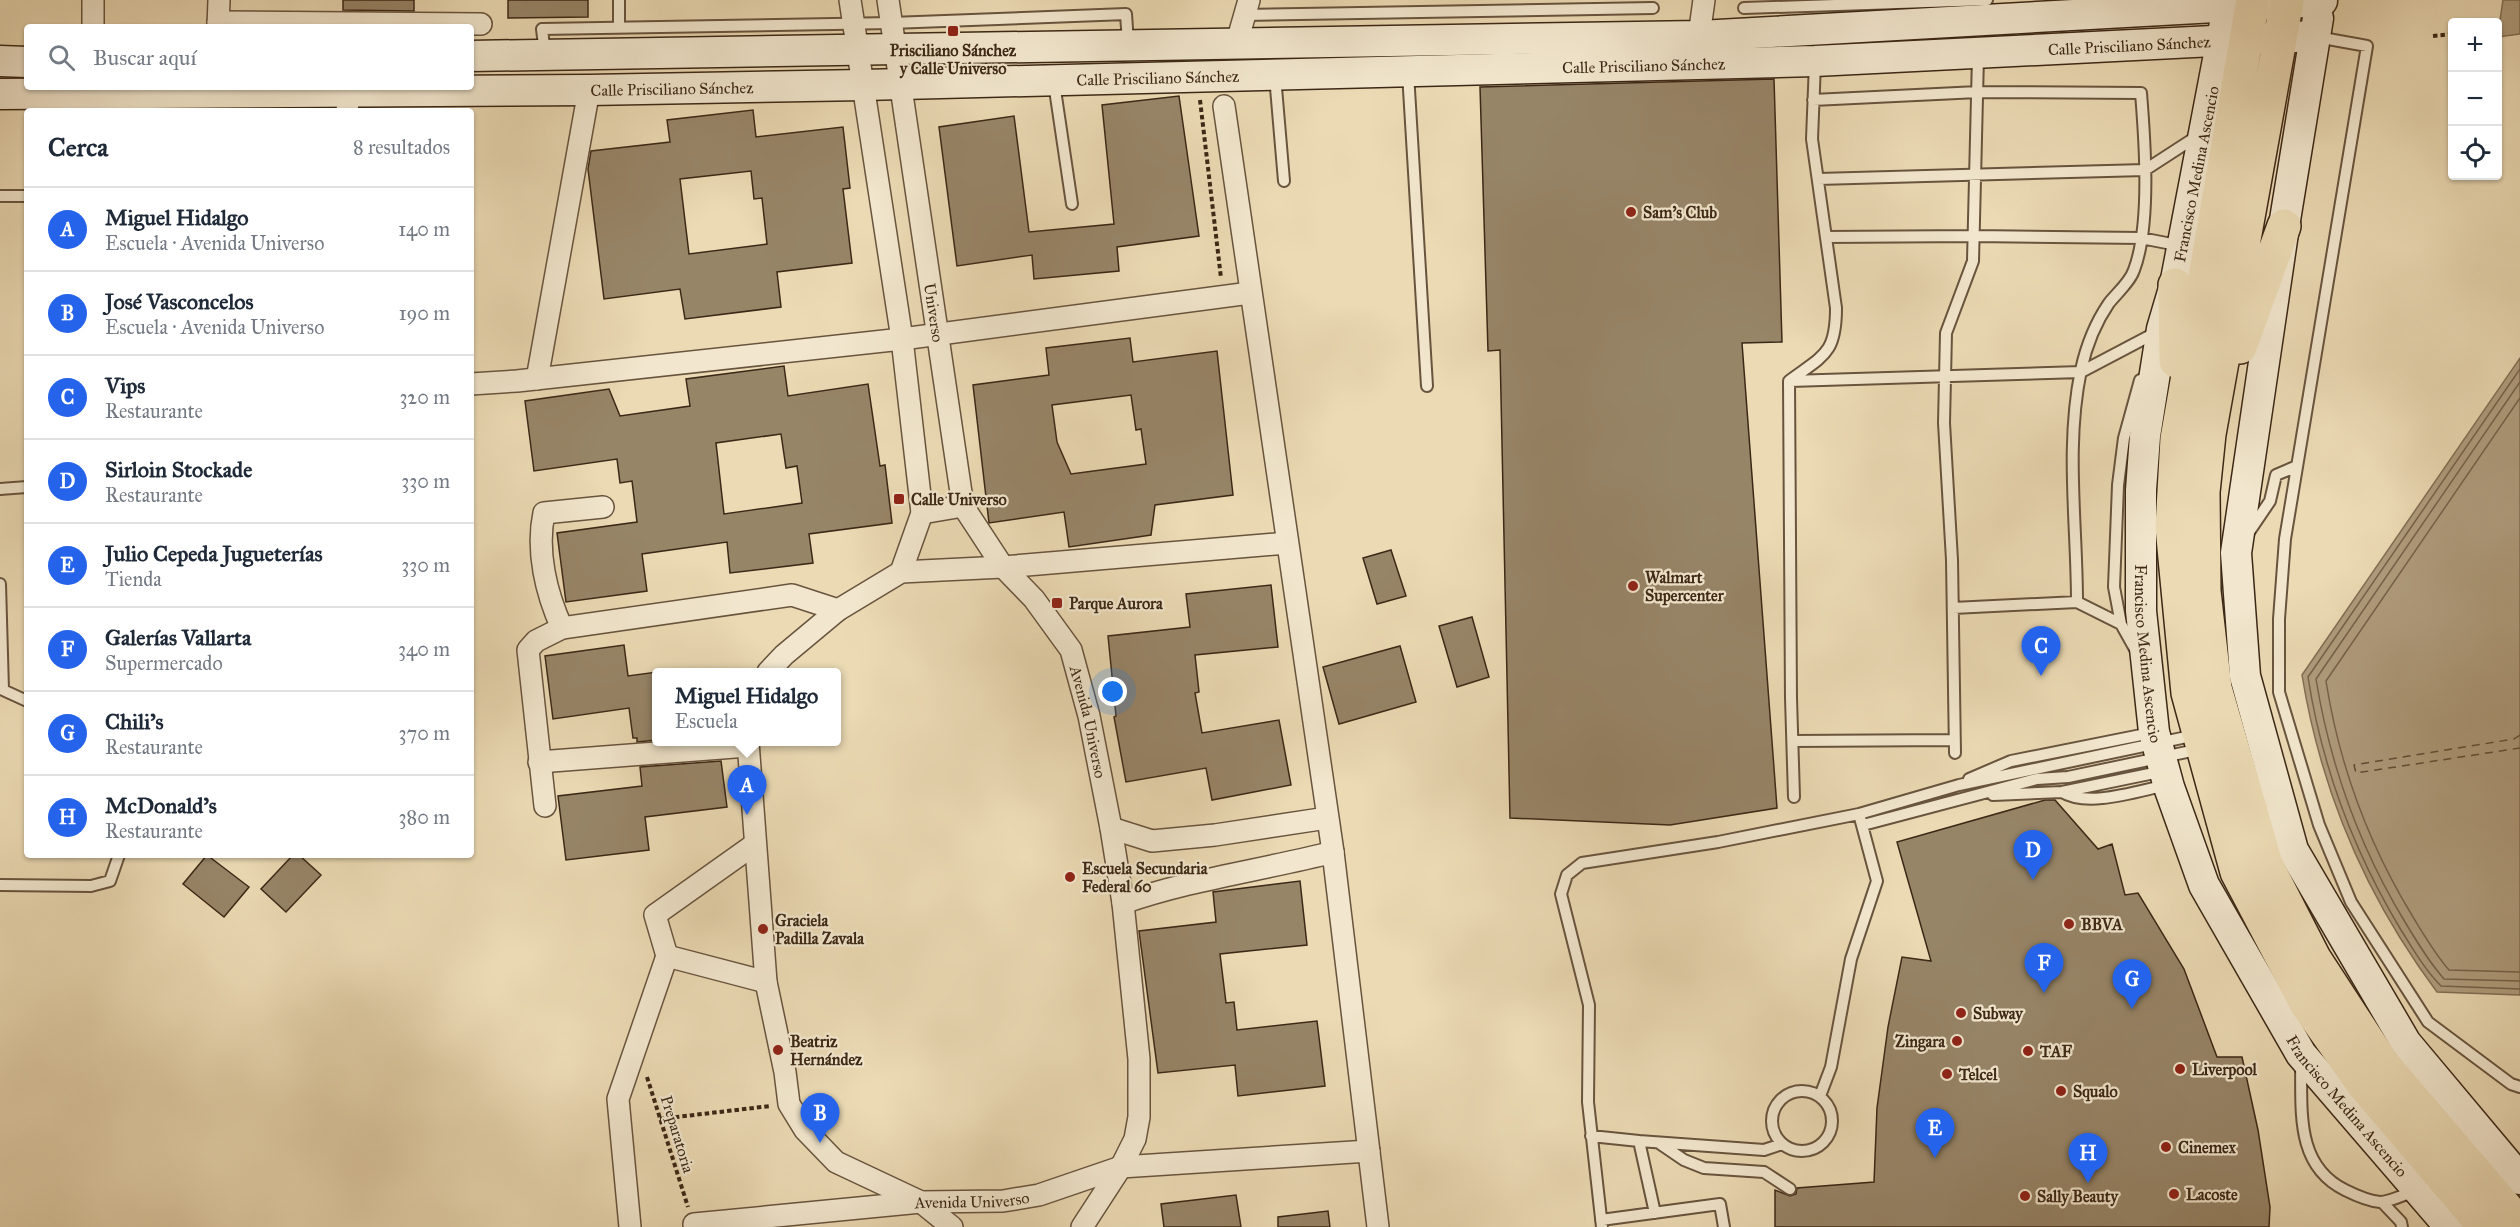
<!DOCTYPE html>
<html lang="es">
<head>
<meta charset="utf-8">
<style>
  body { margin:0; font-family:"IM FELL Great Primer",serif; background:#f2f2f3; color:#1f2937 }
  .controls { position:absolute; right:18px; top:18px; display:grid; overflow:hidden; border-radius:6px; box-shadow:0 2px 4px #0004 }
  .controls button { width:54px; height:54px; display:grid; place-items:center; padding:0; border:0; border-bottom:2px solid #e0e1e3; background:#fff; color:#1f2937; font:30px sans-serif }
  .you { position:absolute; left:1113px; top:692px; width:21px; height:21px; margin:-15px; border:4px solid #fff; border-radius:50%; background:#1a73e8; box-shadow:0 0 0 9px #1a73e833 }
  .badge { display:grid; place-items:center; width:39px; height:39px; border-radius:50%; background:#2563eb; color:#fff; font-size:20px; font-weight:700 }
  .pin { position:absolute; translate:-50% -50px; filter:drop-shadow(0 2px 3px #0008) }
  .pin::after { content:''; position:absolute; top:32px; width:21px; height:18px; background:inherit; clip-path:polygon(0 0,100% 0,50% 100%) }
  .popup { position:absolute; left:652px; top:668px; width:189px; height:78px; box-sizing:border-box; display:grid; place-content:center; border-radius:6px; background:#fff; filter:drop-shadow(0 2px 4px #0005); font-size:20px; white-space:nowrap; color:#747a83 }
  .popup b { font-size:22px; color:#1f2937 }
  .popup::after { content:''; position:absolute; left:50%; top:100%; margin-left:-12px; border:12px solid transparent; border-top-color:#fff }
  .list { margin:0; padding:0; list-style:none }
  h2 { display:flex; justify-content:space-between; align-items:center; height:78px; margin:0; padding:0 24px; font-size:26px }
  h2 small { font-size:20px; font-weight:400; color:#747a83 }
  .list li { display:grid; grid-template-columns:39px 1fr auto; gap:18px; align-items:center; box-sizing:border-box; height:84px; padding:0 24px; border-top:2px solid #e0e1e3 }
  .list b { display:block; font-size:22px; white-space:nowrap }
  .list p { margin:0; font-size:20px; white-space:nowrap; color:#747a83 }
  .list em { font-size:20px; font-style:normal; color:#747a83 }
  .icon { flex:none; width:33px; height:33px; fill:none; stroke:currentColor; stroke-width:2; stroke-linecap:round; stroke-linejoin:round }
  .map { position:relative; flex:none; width:2520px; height:1227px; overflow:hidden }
  .search { position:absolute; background:#fff; box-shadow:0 2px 4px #0004; left:24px; top:24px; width:450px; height:66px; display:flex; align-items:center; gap:15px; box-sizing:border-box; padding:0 21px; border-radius:6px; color:#747a83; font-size:22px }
  .panel { position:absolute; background:#fff; box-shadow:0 2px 4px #0004; left:24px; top:108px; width:450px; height:750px; border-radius:6px }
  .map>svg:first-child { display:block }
</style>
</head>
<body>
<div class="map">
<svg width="2520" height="1227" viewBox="0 0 2520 1227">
  <rect width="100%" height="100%" fill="#ebdab4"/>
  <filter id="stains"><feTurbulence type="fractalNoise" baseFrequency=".00333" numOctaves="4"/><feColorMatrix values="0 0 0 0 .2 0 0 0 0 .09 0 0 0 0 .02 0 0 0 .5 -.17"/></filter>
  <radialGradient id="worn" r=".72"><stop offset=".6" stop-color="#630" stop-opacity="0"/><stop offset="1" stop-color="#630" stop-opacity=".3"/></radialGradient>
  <!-- water -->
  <path fill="#b09d7e" stroke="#826e54" stroke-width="1.5" d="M 2503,0 L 2520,0 L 2520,34 L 2498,37 L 2498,22 L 2481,22 L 2500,20 Z
    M 2520,358 L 2520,995 L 2437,992 C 2366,897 2321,792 2302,675 Z"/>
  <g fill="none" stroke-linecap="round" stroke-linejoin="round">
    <!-- shore -->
    <path stroke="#76624a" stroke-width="1.5" d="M 2520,369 L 2308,677 C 2322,767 2354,852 2401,930 C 2413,949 2425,970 2441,986 L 2520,989
      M 2520,382 L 2316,679 C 2330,765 2360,848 2405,922 C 2417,942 2429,962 2444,979 L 2520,981
      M 2520,398 L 2326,681 C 2339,764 2369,845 2413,917 C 2424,935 2435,954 2449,970 L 2520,972"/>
    <!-- ferry -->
    <path stroke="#5f4b35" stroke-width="1.5" stroke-dasharray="8 6" stroke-linecap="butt" d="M 2520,735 L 2514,739 L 2354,765 L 2356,773 L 2520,748"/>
  </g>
  <!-- building -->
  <path fill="#978568" stroke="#3c2816" stroke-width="1.5" fill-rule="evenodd" d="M 343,0 L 414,0 L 414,11 L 343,10 Z
    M 508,0 L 588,0 L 588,17 L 508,18 Z
    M 1774,79 L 1782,342 L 1742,343 L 1777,808 L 1670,825 L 1510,818 L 1500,350 L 1488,351 L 1480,87 Z
    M 1179,96 L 1199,236 L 1117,247 L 1119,271 L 1034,279 L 1032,255 L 957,266 L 939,127 L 1014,116 L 1029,232 L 1114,224 L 1102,105 Z
    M 753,110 L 756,137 L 843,127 L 850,188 L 843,189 L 852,263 L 777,272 L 781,307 L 685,319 L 680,289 L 604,299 L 588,169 L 591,151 L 670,142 L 667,120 ZM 751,171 L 754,199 L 762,198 L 767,244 L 689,254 L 680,179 Z
    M 1130,338 L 1133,362 L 1217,351 L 1233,495 L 1155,505 L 1151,535 L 1069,547 L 1064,512 L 989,523 L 973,385 L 1049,375 L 1046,348 ZM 1131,395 L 1136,430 L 1141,429 L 1146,464 L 1071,474 L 1057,442 L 1052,405 Z
    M 784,366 L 788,396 L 868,384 L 880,466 L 885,465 L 892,523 L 809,534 L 813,563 L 730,573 L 727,542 L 642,554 L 647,591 L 566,602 L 557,533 L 637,522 L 632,481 L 620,483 L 617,459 L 534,471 L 525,401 L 609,389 L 620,416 L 690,406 L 686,379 ZM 781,434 L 786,468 L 797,466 L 802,503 L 724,514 L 716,443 Z
    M 1391,550 L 1406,596 L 1377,604 L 1363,558 Z
    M 1271,585 L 1278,647 L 1195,655 L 1199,692 L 1195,693 L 1202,733 L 1279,720 L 1291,785 L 1212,800 L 1206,768 L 1126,782 L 1114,717 L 1116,716 L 1108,636 L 1190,627 L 1186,594 Z
    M 1472,617 L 1489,677 L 1457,687 L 1439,626 Z
    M 624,645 L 628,676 L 657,672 L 657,740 L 637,742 L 637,738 L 633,738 L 629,708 L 553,719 L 545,656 Z
    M 1400,646 L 1416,702 L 1339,724 L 1323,667 Z
    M 721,761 L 727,807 L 645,817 L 649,850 L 566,860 L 558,796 L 642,786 L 640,767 Z
    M 2045,800 L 2055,800 L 2098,849 L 2112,844 L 2125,895 L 2138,893 L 2184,969 L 2217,1057 L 2242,1057 L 2258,1130 L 2270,1207 L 2269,1227 L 1775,1227 L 1775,1190 L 1790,1196 L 1796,1194 L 1797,1188 L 1874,1182 L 1877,1108 L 1888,1027 L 1902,957 L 1931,961 L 1897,842 Z
    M 207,855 L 249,887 L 224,917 L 183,884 Z
    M 293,855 L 299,855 L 321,875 L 286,912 L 261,889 Z
    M 1300,881 L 1307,945 L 1220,954 L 1226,1003 L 1234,1002 L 1237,1030 L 1317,1021 L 1325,1086 L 1238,1096 L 1235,1065 L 1158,1073 L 1139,931 L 1216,922 L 1213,892 Z
    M 1236,1195 L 1241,1227 L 1164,1227 L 1161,1204 Z
    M 1328,1211 L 1330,1227 L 1278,1227 L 1278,1217 Z"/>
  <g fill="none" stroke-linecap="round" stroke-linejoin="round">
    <!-- service casing -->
    <g stroke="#68543e" stroke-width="14">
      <path id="service" d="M 619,0 L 619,28
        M 1744,8 L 1987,0
        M 1244,15 L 1653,8
        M 2317,37 L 2367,46 L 2285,539 L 2279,619 L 2279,692 L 2319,825 L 2351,902 L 2428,1022 L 2511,1084 L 2520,1087
        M 545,54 L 542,29 L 891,23 L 1126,14 L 1128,43
        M 1408,73 L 1427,386
        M 1275,76 L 1284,181
        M 1054,83 L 1072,204
        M 1813,100 L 1978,92 L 2141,93 C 2145,142 2151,225 2134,270 C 2130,282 2117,293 2109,303 C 2096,322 2086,347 2081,370 C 2065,446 2077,524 2077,602 L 1953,608
        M 1818,179 L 2145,170 L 2199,135
        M 0,196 L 27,196
        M 1826,237 L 1974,236 L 2141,238 L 2182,246
        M 1790,381 L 2081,372 L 2157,332
        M 0,489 L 27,487
        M 2249,532 L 2270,501 L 2276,475 L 2297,466
        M 0,584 L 3,690
        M 2077,602 L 2121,624 L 2135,649
        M 2121,624 L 2114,587 L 2118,485 L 2124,438 L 2140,380
        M 3,690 L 27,701
        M 1793,741 L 1954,740
        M 1955,753 L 1952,560 L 1944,423 L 1946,333 L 1973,261 L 1978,56
        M 1969,779 L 2011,761 L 2151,733
        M 2062,792 C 2088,808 2137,791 2167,785
        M 1993,795 L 2062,792 L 2164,771
        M 1794,797 L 1791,698 L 1789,381 C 1824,355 1836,354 1836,308 L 1812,139 L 1815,63
        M 1859,814 L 1959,785 L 2196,735
        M 1863,825 L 2037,779 L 2068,777 L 2201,749
        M 0,885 L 91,886 L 110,881 L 119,855
        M 2301,1063 C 2302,1111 2295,1165 2345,1190 C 2355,1195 2368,1201 2380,1202 C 2390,1202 2405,1194 2415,1191
        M1772 1121a30 30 0 1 1 60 0a30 30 0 1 1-60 0Z
        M 1591,1136 L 1639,1141 L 1655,1213
        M 1639,1141 L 1764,1150 L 1782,1144
        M 1659,1143 L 1684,1160 L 1704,1168 L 1764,1172 L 1790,1189
        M 2382,1202 L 2401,1222 L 2402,1227
        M 1601,1220 L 1720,1204 L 1724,1227
        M 1602,1227 L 1588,1102 L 1589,1005 L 1561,894 L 1567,875 L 1582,863 L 1718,842 L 1859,814 L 1877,881 L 1851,959 L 1831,1067 L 1820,1096"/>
    </g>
    <!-- minor casing -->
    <g stroke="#68543e" stroke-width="24">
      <g id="minor">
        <path d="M 93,0 L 93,27"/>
        <path d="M 850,0 L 902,339 L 922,513 L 901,572"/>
        <path id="s1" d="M 888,0 L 963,506 L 1003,567 L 1034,599 L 1071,650 L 1089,716 L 1111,828 L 1123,903 L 1139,1059 L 1139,1117 L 1135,1139 L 1121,1167 L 1082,1227"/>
        <path d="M 218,22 L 481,24"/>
        <path d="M 218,27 L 219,0"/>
        <path d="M 1237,42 L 1249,0"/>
        <path d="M 1697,50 L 1704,0"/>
        <path d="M 1224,106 L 1333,852 L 1378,1227"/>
        <path d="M 347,111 L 349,92"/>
        <path d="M 537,379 L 589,90"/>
        <path d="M 471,384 L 517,381 L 902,339 L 1250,293"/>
        <path d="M 922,513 L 963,506"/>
        <path d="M 562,628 C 546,593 536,551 544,513 L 603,507"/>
        <path d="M 768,672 L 784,655 L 838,610 L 901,572 L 1003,567 L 1287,543"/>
        <path d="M 748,742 L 766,982 L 785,1072 L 789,1104 L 805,1130 L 836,1162 L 921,1202 L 952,1227"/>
        <path d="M 539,762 L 748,746"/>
        <path d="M 545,806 L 528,650 L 536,641 L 562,628 L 792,595 L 838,610"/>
        <path d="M 1111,828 L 1152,841 L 1215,835 L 1327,818"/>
        <path d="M 1123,903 C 1192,879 1263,870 1333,852"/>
        <path d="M 667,956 L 655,915 L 755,844"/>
        <path id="s2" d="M 694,1224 L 921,1202 L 1003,1201 L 1039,1195 L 1121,1167 L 1369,1151"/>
        <path d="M 630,1227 L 618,1099 L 667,956 L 766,982"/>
      </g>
    </g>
    <!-- secondary casing -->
    <g stroke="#3c2816" stroke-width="33">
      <g id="secondary">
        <path d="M 2318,18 L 2284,226 L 2236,553 L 2245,676 L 2293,850 L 2406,1043 L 2520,1179"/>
        <path id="s3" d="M 2225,23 L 2175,285 L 2162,329 L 2145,436 L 2141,490 L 2141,611 L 2154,732 L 2169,787 L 2204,885 L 2301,1054 L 2450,1227"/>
        <path d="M 471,56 L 1700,36 L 2322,1"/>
        <path d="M 0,61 L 27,62"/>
        <path id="s4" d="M 0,94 L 589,90 L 864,85 L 1815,61 L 2314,36"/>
      </g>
    </g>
    <!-- trunk casing -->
    <g stroke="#3c2816" stroke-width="36">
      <path id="trunk" d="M 2253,0 L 2177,439 L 2172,527 L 2188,693 L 2237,872 L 2307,1005 L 2363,1084 L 2485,1227
        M 2287,0 L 2209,434 L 2203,492 L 2204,591 L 2215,688 L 2266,864 L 2314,958 L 2383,1064 L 2520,1224
        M 2175,285 L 2176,361
        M 2240,347 L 2284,226"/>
    </g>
    <!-- path -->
    <path stroke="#3c2816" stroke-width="4" stroke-dasharray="4.5 3" stroke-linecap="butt" d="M 2433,36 L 2452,34
      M 1200,100 L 1221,278
      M 647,1077 L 688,1207
      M 660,1119 L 770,1106"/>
    <!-- service -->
    <use href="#service" stroke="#f2e7ce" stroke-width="10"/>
    <!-- minor -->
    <use href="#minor" stroke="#f2e7ce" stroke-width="21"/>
    <!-- secondary -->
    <use href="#secondary" stroke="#f2e7ce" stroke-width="30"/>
    <!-- trunk -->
    <use href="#trunk" stroke="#ebdab4" stroke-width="33"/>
  </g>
  <!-- markers -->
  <g fill="#8f2418" stroke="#f2e7ce" stroke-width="2">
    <rect x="947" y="25" width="12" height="12" rx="3"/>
    <circle cx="1631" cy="212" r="6"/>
    <rect x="893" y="493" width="12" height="12" rx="3"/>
    <circle cx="1633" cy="586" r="6"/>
    <rect x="1051" y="597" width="12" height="12" rx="3"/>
    <circle cx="1070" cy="877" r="6"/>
    <circle cx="2069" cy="924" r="6"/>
    <circle cx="763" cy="929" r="6"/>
    <circle cx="1961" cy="1013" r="6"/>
    <circle cx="1957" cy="1041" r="6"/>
    <circle cx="778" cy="1050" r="6"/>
    <circle cx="2028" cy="1051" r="6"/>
    <circle cx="2180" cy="1069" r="6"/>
    <circle cx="1947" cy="1074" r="6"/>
    <circle cx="2061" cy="1091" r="6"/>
    <circle cx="2166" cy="1147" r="6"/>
    <circle cx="2174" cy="1194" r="6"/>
    <circle cx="2025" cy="1196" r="6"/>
  </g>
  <g text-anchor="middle" stroke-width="4.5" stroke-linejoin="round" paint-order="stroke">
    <!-- street labels -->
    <g font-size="16" fill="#3c2816" stroke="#f2e7ce">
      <text dy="6" stroke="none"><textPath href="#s4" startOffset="2130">Calle Prisciliano Sánchez</textPath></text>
      <text dy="6" stroke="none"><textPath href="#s4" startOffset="1644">Calle Prisciliano Sánchez</textPath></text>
      <text dy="6" stroke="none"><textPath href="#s4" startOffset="1158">Calle Prisciliano Sánchez</textPath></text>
      <text dy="6" stroke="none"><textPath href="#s4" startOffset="672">Calle Prisciliano Sánchez</textPath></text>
      <text transform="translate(2196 174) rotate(-79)" y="6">Francisco Medina Ascencio</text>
      <text dy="6" stroke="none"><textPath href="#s1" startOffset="316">Universo</textPath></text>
      <text dy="6" stroke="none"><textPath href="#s3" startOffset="639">Francisco Medina Ascencio</textPath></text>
      <text dy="6" stroke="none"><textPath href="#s1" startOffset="766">Avenida Universo</textPath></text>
      <text dy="6" stroke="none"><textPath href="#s3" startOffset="1143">Francisco Medina Ascencio</textPath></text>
      <text transform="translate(678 1134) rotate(73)" y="6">Preparatoria</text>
      <text dy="6" stroke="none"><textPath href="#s2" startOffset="279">Avenida Universo</textPath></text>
    </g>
    <!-- poi labels -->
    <g font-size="16" font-weight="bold" fill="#3c2816" stroke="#f2e7ce" text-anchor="start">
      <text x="953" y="56" text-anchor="middle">Prisciliano Sánchez<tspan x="953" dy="18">y Calle Universo</tspan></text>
      <text x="1643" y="218">Sam's Club</text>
      <text x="911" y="505">Calle Universo</text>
      <text x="1645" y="583">Walmart<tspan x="1645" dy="18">Supercenter</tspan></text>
      <text x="1069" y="609">Parque Aurora</text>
      <text x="1082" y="874">Escuela Secundaria<tspan x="1082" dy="18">Federal 60</tspan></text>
      <text x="775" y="926">Graciela<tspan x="775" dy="18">Padilla Zavala</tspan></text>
      <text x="2081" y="930">BBVA</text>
      <text x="1973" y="1019">Subway</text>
      <text x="790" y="1047">Beatriz<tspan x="790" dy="18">Hernández</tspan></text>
      <text x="1945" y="1047" text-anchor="end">Zingara</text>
      <text x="2040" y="1057">TAF</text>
      <text x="2192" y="1075">Liverpool</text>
      <text x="1959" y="1080">Telcel</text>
      <text x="2073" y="1097">Squalo</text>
      <text x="2178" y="1153">Cinemex</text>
      <text x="2186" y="1200">Lacoste</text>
      <text x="2037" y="1202">Sally Beauty</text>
    </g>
  </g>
  <rect width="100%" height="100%" filter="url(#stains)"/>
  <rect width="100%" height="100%" fill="url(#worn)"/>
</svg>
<div class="controls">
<button>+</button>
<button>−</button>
<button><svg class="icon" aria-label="locate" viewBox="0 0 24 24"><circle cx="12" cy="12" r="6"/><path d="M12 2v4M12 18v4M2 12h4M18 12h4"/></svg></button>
</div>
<div class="you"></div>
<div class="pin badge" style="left:747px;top:815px">A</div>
<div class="popup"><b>Miguel Hidalgo</b>Escuela</div>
<div class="pin badge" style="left:820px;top:1143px">B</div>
<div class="pin badge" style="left:2041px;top:676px">C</div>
<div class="pin badge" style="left:2033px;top:880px">D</div>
<div class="pin badge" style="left:1935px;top:1158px">E</div>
<div class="pin badge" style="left:2044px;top:993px">F</div>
<div class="pin badge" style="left:2132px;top:1009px">G</div>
<div class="pin badge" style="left:2088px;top:1183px">H</div>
<div class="search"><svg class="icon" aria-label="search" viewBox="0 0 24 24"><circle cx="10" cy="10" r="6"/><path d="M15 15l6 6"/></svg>Buscar aquí</div>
<section class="panel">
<h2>Cerca<small>8 resultados</small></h2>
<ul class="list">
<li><span class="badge">A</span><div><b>Miguel Hidalgo</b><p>Escuela · Avenida Universo</p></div><em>140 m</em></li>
<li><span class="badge">B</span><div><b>José Vasconcelos</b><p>Escuela · Avenida Universo</p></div><em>190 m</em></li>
<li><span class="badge">C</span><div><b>Vips</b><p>Restaurante</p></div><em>320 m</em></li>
<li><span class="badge">D</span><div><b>Sirloin Stockade</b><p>Restaurante</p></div><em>330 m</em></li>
<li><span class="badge">E</span><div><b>Julio Cepeda Jugueterías</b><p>Tienda</p></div><em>330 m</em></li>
<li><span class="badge">F</span><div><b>Galerías Vallarta</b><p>Supermercado</p></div><em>340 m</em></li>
<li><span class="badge">G</span><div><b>Chili's</b><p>Restaurante</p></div><em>370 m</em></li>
<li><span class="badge">H</span><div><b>McDonald's</b><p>Restaurante</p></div><em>380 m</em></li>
</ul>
</section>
</div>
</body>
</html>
